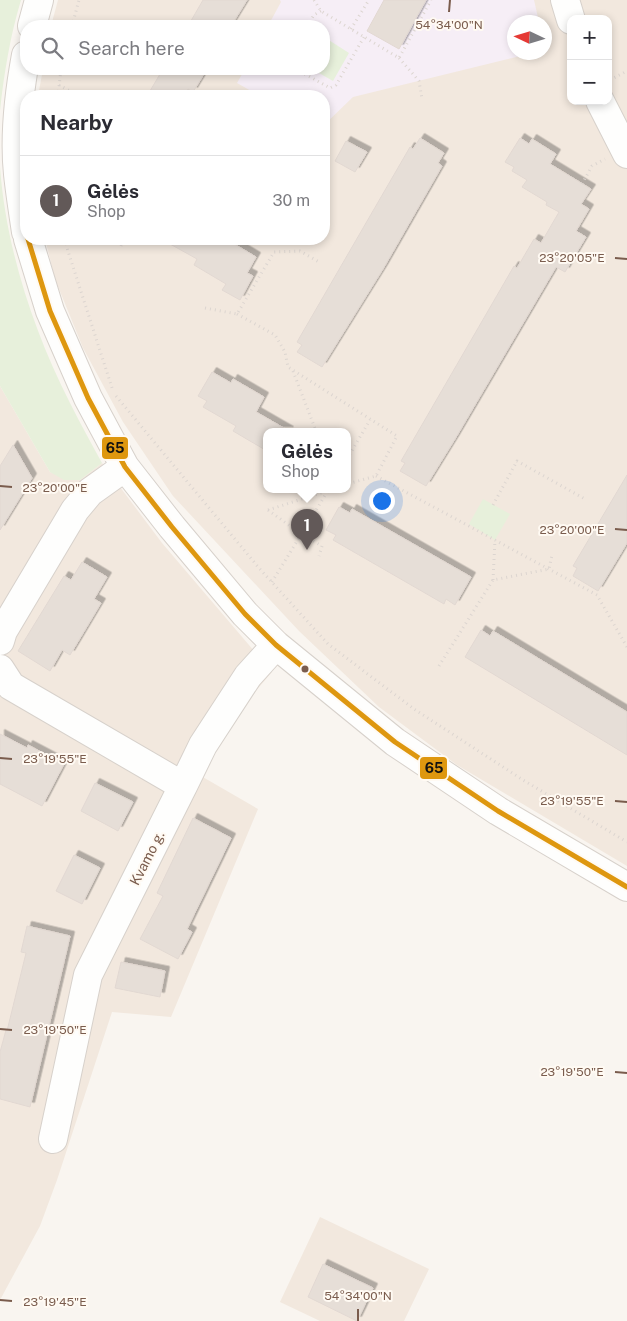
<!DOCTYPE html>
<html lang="en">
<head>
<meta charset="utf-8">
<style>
  body { margin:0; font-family:"Public Sans",sans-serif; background:#f7f7f7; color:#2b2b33 }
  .controls { position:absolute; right:15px; top:15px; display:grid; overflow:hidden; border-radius:10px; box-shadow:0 2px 8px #0003 }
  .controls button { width:45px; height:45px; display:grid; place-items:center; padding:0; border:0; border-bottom:1px solid #e1e1e2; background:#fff; color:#2b2b33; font:25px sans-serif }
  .compass { position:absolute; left:507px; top:15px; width:45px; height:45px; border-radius:50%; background:#fff; box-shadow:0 2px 8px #0003; rotate:274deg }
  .you { position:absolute; left:381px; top:500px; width:18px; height:18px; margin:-12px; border:4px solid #fff; border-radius:50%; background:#1a73e8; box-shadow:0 0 0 8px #1a73e833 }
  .badge { display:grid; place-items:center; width:32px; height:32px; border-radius:50%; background:#625958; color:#fff; font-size:16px; font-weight:700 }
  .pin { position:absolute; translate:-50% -41px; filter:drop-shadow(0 1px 2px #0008) }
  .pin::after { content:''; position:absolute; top:26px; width:18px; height:15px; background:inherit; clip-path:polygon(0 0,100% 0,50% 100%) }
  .popup { position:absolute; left:263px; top:428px; width:88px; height:65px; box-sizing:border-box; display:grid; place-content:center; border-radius:10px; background:#fff; filter:drop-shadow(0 1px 4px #0005); font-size:16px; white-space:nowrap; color:#7c7c81 }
  .popup b { font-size:19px; color:#2b2b33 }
  .popup::after { content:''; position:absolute; left:50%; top:100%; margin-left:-10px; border:10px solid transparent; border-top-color:#fff }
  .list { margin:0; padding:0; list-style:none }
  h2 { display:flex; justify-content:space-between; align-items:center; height:65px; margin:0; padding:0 20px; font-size:21px }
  h2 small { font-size:16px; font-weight:400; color:#7c7c81 }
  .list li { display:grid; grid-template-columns:32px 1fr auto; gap:15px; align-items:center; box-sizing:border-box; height:90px; padding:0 20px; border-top:1px solid #e1e1e2 }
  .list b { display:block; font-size:19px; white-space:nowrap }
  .list p { margin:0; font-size:16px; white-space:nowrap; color:#7c7c81 }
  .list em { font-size:16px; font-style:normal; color:#7c7c81 }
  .icon { flex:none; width:28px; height:28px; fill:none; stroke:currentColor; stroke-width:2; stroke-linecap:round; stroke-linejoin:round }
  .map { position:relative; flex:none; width:627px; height:1321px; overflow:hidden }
  .search { position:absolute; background:#fff; box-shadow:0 2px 8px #0003; left:20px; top:20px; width:310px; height:55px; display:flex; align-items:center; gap:12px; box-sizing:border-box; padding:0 18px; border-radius:20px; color:#7c7c81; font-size:19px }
  .panel { position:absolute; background:#fff; box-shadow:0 2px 8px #0003; left:20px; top:90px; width:310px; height:155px; border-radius:20px }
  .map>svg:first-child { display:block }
</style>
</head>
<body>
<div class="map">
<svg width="627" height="1321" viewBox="0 0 627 1321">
  <defs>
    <filter id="shadow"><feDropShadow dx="4.5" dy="-4.5" stdDeviation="0" flood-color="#0004"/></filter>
  </defs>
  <rect width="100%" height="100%" fill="#f9f5f0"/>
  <!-- residential -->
  <path fill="#f2e8de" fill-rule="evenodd" d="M 58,0 L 627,0 L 627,866 L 457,765 L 379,707 L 299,631 L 173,496 L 123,422 L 83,348 L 55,279 L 45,239 L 324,239 L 324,96 L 38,96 L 43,69 L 324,69 L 324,26 L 51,26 ZM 571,19 L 608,19 L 608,101 L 571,101 ZM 514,22 L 544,22 L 544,52 L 514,52 ZM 267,431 L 347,431 L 347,489 L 267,489 Z
    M 0,386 L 50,472 L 80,480 L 102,463 L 162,543 L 272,672 L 236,714 L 201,776 L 258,809 L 171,1017 L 112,1012 L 57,1180 L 40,1226 L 0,1300 Z
    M 320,1217 L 429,1269 L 404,1321 L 320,1321 L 280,1302 Z"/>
  <!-- education -->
  <path fill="#f6eef6" d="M 280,0 L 534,0 L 539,22 L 514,22 L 514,52 L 533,53 L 353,97 L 324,125 L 324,96 L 260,96 L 237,83 L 245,69 L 324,69 L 324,26 L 268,26 L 281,2 Z"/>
  <!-- green -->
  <path fill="#e7f0db" d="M 0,0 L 21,0 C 10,37 4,73 0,111 Z
    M 324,37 L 349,53 L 333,81 L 312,69 L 324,69 Z
    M 0,167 C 6,248 33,330 70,403 C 80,423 91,443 102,463 L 80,480 L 64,480 L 50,472 L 0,386 Z
    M 483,499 L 510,514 L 495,540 L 469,524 Z"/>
  <!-- building -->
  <path fill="#e6ded7" stroke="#e2d8d2" filter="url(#shadow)" d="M 203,0 L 247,0 L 231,26 L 188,26 Z
    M 384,0 L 426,0 L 399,49 L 367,31 Z
    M 163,69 L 207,69 L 193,92 L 188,89 L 184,96 L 147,96 Z
    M 420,138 L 444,153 L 438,163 L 442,166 L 383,269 L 322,367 L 297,352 L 302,345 L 297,342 L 410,147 L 413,149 Z
    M 520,138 L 529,144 L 532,139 L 556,154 L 550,164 L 591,189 L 581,204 L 589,209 L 576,231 L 586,237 L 565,272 L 556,267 L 455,439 L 426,486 L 400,471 L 405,463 L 401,461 L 514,266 L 517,268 L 534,239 L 541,243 L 559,212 L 546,205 L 547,202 L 522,187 L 527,180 L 512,171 L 514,167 L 505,162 Z
    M 346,141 L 367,152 L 355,172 L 335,161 Z
    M 161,239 L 226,239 L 256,257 L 247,273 L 253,276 L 240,300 L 222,290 L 226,284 L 194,265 L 197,259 Z
    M 212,372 L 231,383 L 233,379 L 264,397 L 256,412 L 289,431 L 267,431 L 267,451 L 233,431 L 236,426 L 203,407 L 207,401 L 198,396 Z
    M 13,445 L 32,478 L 0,530 L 0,466 Z
    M 627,475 L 627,543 L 598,591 L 573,576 L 577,568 L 573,566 Z
    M 339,507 L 350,513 L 352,509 L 471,577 L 455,605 L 446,599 L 444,604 L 333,540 L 336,535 L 326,530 Z
    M 82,562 L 107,577 L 94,599 L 101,603 L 70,655 L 62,650 L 50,671 L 18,651 L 64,576 L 71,580 Z
    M 481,630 L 490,636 L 493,631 L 627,712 L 627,755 L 465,657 Z
    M 0,734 L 27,748 L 28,745 L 64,764 L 42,806 L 0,784 Z
    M 95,783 L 133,802 L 118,831 L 81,811 Z
    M 193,818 L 231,838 L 187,929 L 192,932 L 178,959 L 140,939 L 163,896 L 157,893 Z
    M 74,855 L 100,868 L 82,904 L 56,891 Z
    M 27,926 L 70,936 L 30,1107 L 0,1099 L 0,1052 L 6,1030 L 7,1031 L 26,953 L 21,952 Z
    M 121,962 L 165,971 L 160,997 L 115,988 Z
    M 323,1264 L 373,1288 L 357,1321 L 308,1297 Z"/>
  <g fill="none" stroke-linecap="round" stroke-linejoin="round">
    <!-- minor casing -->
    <g stroke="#d7d1cb" stroke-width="30">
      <path id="minor" d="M 565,0 L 571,20
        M 32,26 L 39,0
        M 26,55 C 19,93 14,136 18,174 C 20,193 23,212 26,232
        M 600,101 L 627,154
        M 28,239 L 50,311 L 88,398 L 125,467 L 172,527 L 245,614 L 276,645 L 395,742 L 498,811 L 627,887
        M 0,641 L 3,631 L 75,510 L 90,492 L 125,467
        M 0,669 L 11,686 L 183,786 L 88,975 L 53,1139
        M 183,786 L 203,745 L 248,676 L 276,645"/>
    </g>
    <!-- path -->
    <path stroke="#dcd5d0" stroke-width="3" stroke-dasharray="1 4" stroke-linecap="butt" d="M 314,0 L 321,11 L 399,58 L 431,0
      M 72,26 L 79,0
      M 307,26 L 314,15 L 321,11
      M 351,29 L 369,0
      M 399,58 L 419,81 L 422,99
      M 296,69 L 330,88 L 336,85 L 364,37
      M 610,80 L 627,71
      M 59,85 L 79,96
      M 58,96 L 61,69
      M 232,96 L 234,93
      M 582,184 L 592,166 L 605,159
      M 66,239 L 67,248 L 113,391
      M 121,246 L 124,239
      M 205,308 L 237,314 L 274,252 L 300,251 L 319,262
      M 237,314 L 275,335 L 285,352 L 288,367 L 397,436 L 376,476 L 347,484
      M 293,371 L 316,431
      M 116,396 L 259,568 L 328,644 L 414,709 L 523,780 L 627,842
      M 347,459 L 370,420
      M 376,476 L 597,595 L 627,647
      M 493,505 L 517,461 L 585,499
      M 268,510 L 301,534 L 322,546 L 319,556
      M 268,510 L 333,489
      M 493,580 L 495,540
      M 272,582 L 329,489
      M 439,666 L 493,580 L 549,569 L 552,555"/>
    <!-- minor -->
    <use href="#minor" stroke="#fefefd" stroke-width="28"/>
    <!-- bus-1 casing -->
    <g stroke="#fffaf3" stroke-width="9">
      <path id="bus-1" d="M 28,239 L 50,311 L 88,398 L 125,467 L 172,527 L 245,614 L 276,645 L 395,742 L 498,811 L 627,887"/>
    </g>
    <!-- bus-1 -->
    <use href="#bus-1" stroke="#de970f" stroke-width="5"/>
  </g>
  <!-- ticks -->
  <path fill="none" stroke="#7a5c4d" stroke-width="2" d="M 449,12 L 450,0M 615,258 L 627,259M 0,486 L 12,487M 615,529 L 627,530M 0,758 L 12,759M 615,801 L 627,802M 0,1029 L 12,1030M 615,1072 L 627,1073M 0,1300 L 12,1301M 358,1321 L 358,1309"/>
  <!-- markers -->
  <circle fill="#7a5c4d" stroke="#fffaf3" stroke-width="2" cx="305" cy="669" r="4.5"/>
  <g text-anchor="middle" stroke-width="4" stroke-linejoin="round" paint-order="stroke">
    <!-- street labels -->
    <g font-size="14" fill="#7a5c4d" stroke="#fffaf3">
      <text transform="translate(147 858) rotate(-63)" y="5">Kvamo g.</text>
    </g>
  </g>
  <g font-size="12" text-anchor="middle" fill="#7a5c4d" stroke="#fffaf3" stroke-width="4" stroke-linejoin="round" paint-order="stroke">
    <text x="449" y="29">54°34'00"N</text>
    <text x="572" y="262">23°20'05"E</text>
    <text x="55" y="492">23°20'00"E</text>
    <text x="572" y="534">23°20'00"E</text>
    <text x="55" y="763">23°19'55"E</text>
    <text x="572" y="805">23°19'55"E</text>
    <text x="55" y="1034">23°19'50"E</text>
    <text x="572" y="1076">23°19'50"E</text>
    <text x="358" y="1300">54°34'00"N</text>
    <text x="55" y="1306">23°19'45"E</text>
  </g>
  <g stroke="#fffaf3" stroke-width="2">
    <rect x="101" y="436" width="28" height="24" rx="5" fill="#de970f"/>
    <rect x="419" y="756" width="29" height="24" rx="5" fill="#de970f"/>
  </g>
  <g font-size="14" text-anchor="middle" font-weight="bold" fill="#111">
    <text x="115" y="453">65</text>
    <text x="434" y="773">65</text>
  </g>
</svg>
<div class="controls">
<button>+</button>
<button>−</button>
</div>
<svg class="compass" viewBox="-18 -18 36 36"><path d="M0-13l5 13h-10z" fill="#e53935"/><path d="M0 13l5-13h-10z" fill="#7c7c81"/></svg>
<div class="you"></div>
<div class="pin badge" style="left:307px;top:550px">1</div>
<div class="popup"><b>Gėlės</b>Shop</div>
<div class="search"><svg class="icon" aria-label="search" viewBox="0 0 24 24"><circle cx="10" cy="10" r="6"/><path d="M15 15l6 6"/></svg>Search here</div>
<section class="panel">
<h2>Nearby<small></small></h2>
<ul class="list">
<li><span class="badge">1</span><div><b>Gėlės</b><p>Shop</p></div><em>30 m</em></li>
</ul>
</section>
</div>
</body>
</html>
